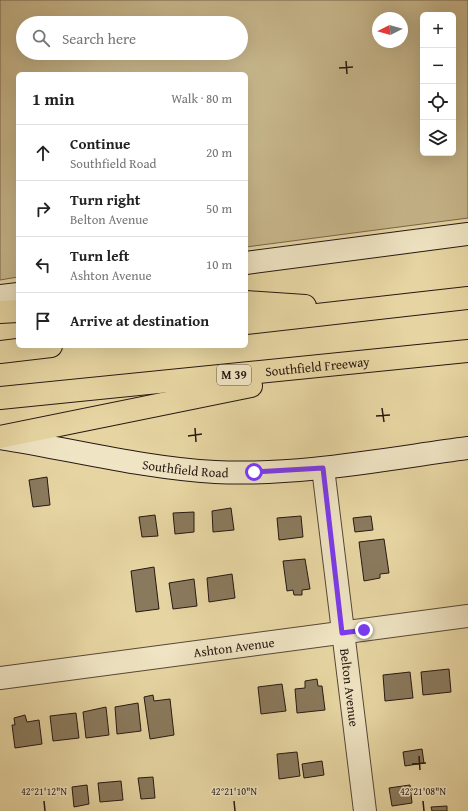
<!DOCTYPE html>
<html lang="en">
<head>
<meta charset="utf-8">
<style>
  body { margin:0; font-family:"Gentium Book Plus",serif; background:#f2f2f2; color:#222 }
  .controls { position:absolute; right:12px; top:12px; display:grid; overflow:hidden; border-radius:6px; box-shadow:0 4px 16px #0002 }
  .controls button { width:36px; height:36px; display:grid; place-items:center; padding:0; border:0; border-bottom:1px solid #e0e0e0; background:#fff; color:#222; font:20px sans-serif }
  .compass { position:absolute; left:372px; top:12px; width:36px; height:36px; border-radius:50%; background:#fff; box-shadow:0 4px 16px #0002; rotate:264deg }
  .stop { position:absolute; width:12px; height:12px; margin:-9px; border:3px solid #7c3aed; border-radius:50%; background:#fff }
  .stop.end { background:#7c3aed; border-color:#fff; box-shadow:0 1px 4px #0008 }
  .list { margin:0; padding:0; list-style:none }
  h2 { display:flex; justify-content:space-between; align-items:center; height:52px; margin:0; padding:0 16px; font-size:17px }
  h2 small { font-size:13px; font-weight:400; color:#767676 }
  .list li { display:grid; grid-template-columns:26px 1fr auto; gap:12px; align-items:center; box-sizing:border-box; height:56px; padding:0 16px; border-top:1px solid #e0e0e0 }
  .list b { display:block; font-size:15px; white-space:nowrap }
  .list p { margin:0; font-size:13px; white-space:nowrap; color:#767676 }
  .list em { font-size:13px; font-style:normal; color:#767676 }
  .icon { flex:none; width:22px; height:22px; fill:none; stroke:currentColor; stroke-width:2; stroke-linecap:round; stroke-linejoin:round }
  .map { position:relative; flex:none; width:468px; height:811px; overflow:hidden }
  .search { position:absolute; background:#fff; box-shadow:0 4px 16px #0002; left:16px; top:16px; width:232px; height:44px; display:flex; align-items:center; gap:10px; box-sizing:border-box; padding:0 14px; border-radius:22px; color:#767676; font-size:15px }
  .panel { position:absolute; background:#fff; box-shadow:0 4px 16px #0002; left:16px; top:72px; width:232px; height:276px; border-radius:6px }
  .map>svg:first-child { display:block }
</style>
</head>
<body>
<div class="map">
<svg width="468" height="811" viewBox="0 0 468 811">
  <rect width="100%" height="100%" fill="#e6d5a2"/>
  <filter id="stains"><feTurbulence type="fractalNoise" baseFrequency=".005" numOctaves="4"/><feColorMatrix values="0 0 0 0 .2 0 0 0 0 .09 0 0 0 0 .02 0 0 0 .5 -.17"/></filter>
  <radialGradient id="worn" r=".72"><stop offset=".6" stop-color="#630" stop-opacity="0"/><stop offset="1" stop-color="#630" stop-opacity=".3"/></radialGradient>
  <!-- green -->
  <path fill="#c6b58a" stroke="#76664e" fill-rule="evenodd" d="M 0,0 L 468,0 L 468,218 L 246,247 L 246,74 L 18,74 L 18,277 L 0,280 ZM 423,15 L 453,15 L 453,153 L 423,153 ZM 378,18 L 402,18 L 402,42 L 378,42 ZM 23,23 L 241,23 L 241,53 L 23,53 Z"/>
  <!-- building -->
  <path fill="#8a7a5d" stroke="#271812" d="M 47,477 L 50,505 L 33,507 L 29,480 Z
    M 231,508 L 234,530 L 213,532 L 212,511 Z
    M 194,512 L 194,532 L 175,534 L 173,513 Z
    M 155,515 L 158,536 L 142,537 L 139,517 Z
    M 301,516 L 303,537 L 279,540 L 277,518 Z
    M 371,516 L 373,530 L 355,532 L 353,518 Z
    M 384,539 L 389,573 L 380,574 L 380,578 L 364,581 L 359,542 Z
    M 305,559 L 310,589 L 302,590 L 302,595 L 294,595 L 293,590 L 287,591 L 283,561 Z
    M 154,567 L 159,609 L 136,612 L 131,571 Z
    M 232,574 L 235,598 L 209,602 L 207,578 Z
    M 194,579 L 197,606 L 173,609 L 169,583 Z
    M 449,669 L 451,692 L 423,695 L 421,672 Z
    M 410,672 L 413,698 L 385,701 L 383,675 Z
    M 317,679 L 318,686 L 322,686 L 325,710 L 297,713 L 295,689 L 305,688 L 305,681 Z
    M 282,684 L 286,711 L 261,714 L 258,687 Z
    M 153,695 L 154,701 L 170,699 L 174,735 L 150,739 L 144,697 Z
    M 138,703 L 141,731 L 117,734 L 115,707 Z
    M 106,707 L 109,735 L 86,738 L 83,712 Z
    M 76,713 L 79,738 L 53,741 L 50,716 Z
    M 25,715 L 27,722 L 39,720 L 42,744 L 15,748 L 12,725 L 15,725 L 14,718 Z
    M 422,749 L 424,763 L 405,766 L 403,752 Z
    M 297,752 L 300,776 L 279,779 L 277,754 Z
    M 322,761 L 324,775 L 304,778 L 302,764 Z
    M 153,777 L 155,798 L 141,799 L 138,778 Z
    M 121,781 L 123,800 L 100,802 L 98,783 Z
    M 87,785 L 89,804 L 74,807 L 72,787 Z
    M 410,785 L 412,803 L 392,806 L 389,788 Z
    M 447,806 L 447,811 L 432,811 L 431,807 Z"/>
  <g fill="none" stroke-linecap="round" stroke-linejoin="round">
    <!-- street casing -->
    <g stroke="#574736" stroke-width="24">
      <g id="street">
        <path id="s1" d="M 323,468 L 365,811"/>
        <path id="s2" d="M 0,678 L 468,616"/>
      </g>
    </g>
    <!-- secondary casing -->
    <g stroke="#271812" stroke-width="24">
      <g id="secondary">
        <path d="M 246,263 L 468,234"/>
        <path d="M 0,296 L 18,294"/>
        <path id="s3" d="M 0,438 C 71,449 143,468 215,472 C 300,476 385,459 468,448"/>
      </g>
    </g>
    <!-- highway casing -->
    <g stroke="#271812" stroke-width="24">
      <g id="highway">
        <path d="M 246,302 L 305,306"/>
        <path d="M 0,312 L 18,311"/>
        <path d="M 246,323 L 468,298"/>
        <path d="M 0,352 L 51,346"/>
        <path id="s4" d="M 0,398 L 468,351"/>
        <path d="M 0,437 L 251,386"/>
      </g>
    </g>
    <!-- street -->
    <use href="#street" stroke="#efe4c3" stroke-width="22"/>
    <!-- secondary -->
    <use href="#secondary" stroke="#efe4c3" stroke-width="22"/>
    <!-- highway -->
    <use href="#highway" stroke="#e6d5a2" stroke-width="22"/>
  </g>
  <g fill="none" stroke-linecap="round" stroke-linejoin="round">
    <!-- route -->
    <path stroke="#7c3aed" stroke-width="5" d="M 254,472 L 323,468 L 342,633 L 364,630"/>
  </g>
  <!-- ticks -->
  <path fill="none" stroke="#271812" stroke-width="1.5" d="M 346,61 L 347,74M 339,68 L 353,67M 382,408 L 384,422M 376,416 L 390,415M 195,428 L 196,442M 188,436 L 202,434M 419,756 L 420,770M 412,764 L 426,763M 44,801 L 45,811M 234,801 L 235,811M 423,801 L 424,811"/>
  <g text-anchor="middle" stroke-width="3" stroke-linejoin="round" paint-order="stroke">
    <!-- shield labels -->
    <rect fill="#efe4c3" stroke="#635547" stroke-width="1" x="217" y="365" width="34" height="20" rx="3"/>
    <g font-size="12" font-weight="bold" fill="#271812">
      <text x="234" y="379">M 39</text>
    </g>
    <!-- street labels -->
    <g font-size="13" fill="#271812" stroke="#efe4c3">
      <text dy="5" stroke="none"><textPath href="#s4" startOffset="319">Southfield Freeway</textPath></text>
      <text dy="5" stroke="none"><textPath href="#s3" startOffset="188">Southfield Road</textPath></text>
      <text dy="5" stroke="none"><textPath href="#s2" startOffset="236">Ashton Avenue</textPath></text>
      <text dy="5" stroke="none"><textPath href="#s1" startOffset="221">Belton Avenue</textPath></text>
    </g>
  </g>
  <g font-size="10" text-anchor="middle" fill="#271812" stroke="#efe4c3" stroke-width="3" stroke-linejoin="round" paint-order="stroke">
    <text x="44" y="795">42°21'12"N</text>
    <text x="234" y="795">42°21'10"N</text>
    <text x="423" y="795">42°21'08"N</text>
  </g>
  <rect width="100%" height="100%" filter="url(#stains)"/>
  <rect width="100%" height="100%" fill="url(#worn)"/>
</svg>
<div class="controls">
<button>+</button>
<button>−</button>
<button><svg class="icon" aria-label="locate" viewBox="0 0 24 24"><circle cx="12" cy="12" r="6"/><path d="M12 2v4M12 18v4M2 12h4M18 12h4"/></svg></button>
<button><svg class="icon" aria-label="layers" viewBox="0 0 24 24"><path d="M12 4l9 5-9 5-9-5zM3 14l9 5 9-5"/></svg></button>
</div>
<svg class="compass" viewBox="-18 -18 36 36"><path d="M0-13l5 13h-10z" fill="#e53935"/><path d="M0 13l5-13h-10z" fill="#767676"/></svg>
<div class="stop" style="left:254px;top:472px"></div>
<div class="stop end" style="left:364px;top:630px"></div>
<div class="search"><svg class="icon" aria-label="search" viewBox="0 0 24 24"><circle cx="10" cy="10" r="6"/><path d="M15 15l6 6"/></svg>Search here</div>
<section class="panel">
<h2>1 min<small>Walk · 80 m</small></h2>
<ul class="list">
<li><svg class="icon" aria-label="ahead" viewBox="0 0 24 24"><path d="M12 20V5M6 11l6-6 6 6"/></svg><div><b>Continue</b><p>Southfield Road</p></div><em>20 m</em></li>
<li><svg class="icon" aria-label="right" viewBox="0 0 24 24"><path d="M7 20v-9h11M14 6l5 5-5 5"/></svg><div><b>Turn right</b><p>Belton Avenue</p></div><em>50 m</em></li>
<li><svg class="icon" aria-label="left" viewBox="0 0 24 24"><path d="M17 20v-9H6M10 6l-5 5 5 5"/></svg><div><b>Turn left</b><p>Ashton Avenue</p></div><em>10 m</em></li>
<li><svg class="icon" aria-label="arrive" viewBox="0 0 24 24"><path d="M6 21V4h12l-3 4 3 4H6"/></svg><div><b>Arrive at destination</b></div></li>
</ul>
</section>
</div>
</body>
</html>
